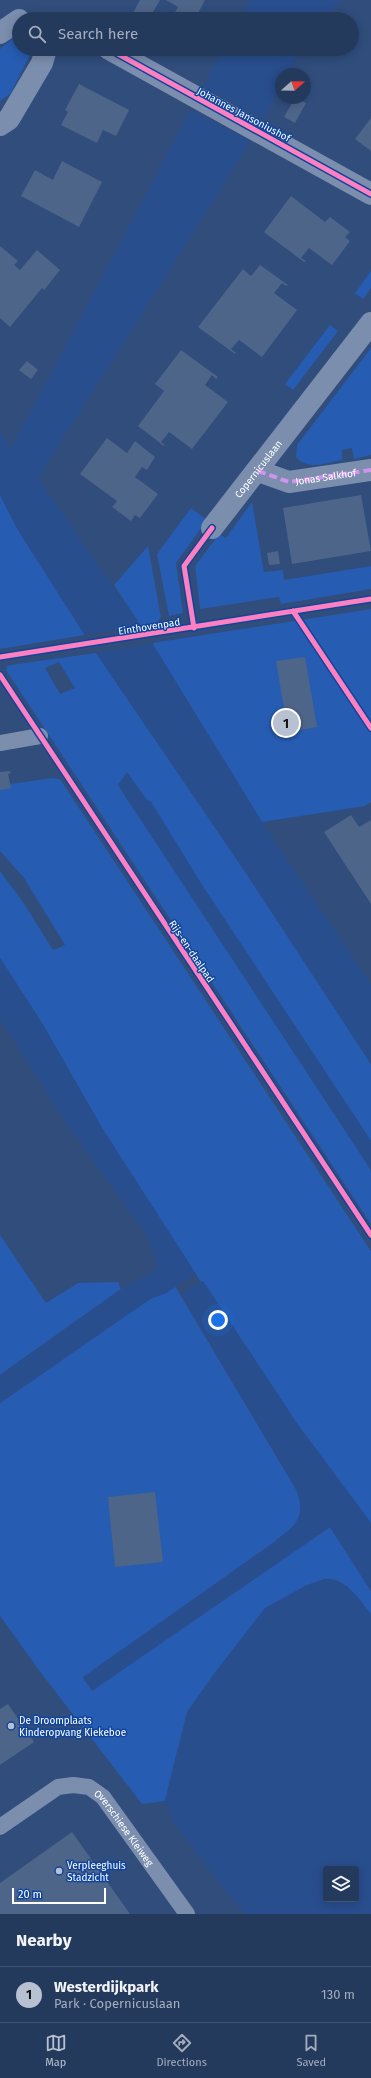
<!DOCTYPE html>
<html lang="en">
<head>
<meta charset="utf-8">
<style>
  body { margin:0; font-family:"Fira Sans",sans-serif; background:#304566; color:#f1f3f6 }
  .controls { position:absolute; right:12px; bottom:12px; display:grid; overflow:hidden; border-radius:4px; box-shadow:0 2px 10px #0003 }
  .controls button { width:36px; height:36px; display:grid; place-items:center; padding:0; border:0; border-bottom:1px solid #415472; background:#243a5d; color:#f1f3f6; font:20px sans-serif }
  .compass { position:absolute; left:275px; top:68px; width:36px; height:36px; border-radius:50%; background:#243a5d; box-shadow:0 2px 10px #0003; rotate:70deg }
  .scale { position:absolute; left:12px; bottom:10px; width:94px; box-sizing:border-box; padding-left:4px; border:2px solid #fff; border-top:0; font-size:11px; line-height:14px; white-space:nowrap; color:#fff; -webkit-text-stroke:3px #11459c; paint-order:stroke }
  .you { position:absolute; left:218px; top:1320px; width:14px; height:14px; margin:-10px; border:3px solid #fff; border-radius:50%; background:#1a73e8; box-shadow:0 0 0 6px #1a73e833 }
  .badge { display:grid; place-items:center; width:26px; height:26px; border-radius:50%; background:#b7c1d1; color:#111; font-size:13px; font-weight:700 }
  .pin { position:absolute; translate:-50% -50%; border:2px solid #fff; box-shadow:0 1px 4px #0006 }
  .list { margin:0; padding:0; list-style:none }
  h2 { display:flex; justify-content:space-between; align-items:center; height:52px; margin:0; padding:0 16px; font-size:17px }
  h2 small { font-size:13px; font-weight:400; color:#a3adbc }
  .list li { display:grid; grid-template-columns:26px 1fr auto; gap:12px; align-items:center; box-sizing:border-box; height:56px; padding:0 16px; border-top:1px solid #415472 }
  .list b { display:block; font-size:15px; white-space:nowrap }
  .list p { margin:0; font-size:13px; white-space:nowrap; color:#a3adbc }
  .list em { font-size:13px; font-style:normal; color:#a3adbc }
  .icon { flex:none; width:22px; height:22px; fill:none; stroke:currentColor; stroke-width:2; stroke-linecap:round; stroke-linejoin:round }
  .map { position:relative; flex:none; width:371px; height:1914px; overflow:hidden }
  .search { position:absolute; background:#243a5d; box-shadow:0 2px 10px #0003; left:12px; right:12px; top:12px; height:44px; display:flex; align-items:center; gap:10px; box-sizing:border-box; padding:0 14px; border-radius:22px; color:#a3adbc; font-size:15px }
  .sheet { height:108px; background:#243a5d }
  nav { display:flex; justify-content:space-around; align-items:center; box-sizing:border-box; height:56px; border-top:1px solid #415472; background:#243a5d; font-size:11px; color:#a3adbc }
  nav a { display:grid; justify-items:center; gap:2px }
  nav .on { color:#b7c1d1 }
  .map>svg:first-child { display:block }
</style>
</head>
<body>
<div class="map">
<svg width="371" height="1914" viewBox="0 0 371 1914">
  <rect width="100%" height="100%" fill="#304d7c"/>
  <!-- green -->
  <path fill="#265cb2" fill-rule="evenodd" d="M 15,37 L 19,37 L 19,49 L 30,49 L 30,55 L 10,94 L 0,101 L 0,49 Z
    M 371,271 L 371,288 L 363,299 L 355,293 Z
    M 330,325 L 338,331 L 293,390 L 285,384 Z
    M 371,348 L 371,455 L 354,459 L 352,448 L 342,450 L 342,460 C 326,463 308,471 296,457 L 297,445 Z
    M 0,495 L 18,530 L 85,635 L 0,649 Z
    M 252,502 L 264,572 L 283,570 L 284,580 L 371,566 L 371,589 L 281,604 L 279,597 L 200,609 L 195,566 L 219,534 L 226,538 Z
    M 191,508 L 207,520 L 176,563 L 183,613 L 169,616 L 157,554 Z
    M 148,546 L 161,617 L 157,623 L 141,626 L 114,585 Z
    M 371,609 L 371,802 L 365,806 L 262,822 L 152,643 Z
    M 96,653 L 242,867 L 371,1064 L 371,1141 L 200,882 L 151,802 L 147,800 L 127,773 L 118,785 L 371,1170 L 371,1224 L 6,670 L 7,666 L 17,664 ZM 59,662 L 75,688 L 60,694 L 45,668 Z
    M 53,778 L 60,779 L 371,1251 L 371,1523 L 298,1425 L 203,1282 L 201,1282 L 102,1128 L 42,1023 L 0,958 L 0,871 L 23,902 L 53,950 L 65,945 L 24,878 L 0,851 L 0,790 L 10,784 Z
    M 0,1235 L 46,1303 L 78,1283 L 118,1282 L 121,1289 L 0,1375 Z
    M 175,1286 L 297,1491 C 307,1520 294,1526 273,1543 L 83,1678 L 92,1690 L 330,1527 L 371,1591 L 371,1614 C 360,1601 346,1577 326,1579 C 319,1580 311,1584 305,1586 L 177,1752 L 165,1801 L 142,1804 L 41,1673 L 0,1616 L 0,1403 L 150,1299 L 166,1293 Z"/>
  <!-- water -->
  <path fill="#294e8e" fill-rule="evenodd" d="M 250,0 L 342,0 L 323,19 L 240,19 Z
    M 223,49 L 300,49 L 287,74 L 281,74 L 281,85 L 270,107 L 220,190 L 38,478 L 152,643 L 262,822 L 371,984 L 371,1064 L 242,867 L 96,653 L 18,530 L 0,495 L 0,431 L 11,449 Z
    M 127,772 L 147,800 L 151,802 L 200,882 L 371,1141 L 371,1170 L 118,785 Z
    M 0,958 L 42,1023 L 102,1128 L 196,1274 L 166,1293 L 150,1299 L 0,1403 L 0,1375 L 121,1289 L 155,1271 L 157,1265 L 148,1237 L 69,1127 L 0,1019 Z
    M 203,1281 L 298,1425 L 371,1523 L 371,1591 L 330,1527 L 92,1691 L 83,1677 L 273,1543 C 294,1526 307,1520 297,1491 L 181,1294 Z
    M 325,1579 C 348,1581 358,1598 371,1614 L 371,1914 L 244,1914 L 173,1822 L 165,1801 L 177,1752 L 187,1712 L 213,1675 L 265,1608 L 305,1586 ZM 326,1869 L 356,1869 L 356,1899 L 326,1899 Z"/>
  <!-- pier -->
  <path fill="#304d7c" d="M 201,86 L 265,119 L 252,142 L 189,109 Z
    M 143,626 L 155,643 L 94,653 L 83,635 Z"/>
  <!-- building -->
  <path fill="#4e658a" d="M 140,0 L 160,0 L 149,19 L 145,19 L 133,13 Z
    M 166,0 L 205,0 L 195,19 L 171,19 L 178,7 Z
    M 79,84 L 129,110 L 116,136 L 103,130 L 97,143 L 61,125 L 68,112 L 65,110 Z
    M 295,98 L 306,103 L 295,123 L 284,117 Z
    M 371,118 L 371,151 L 355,139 Z
    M 62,161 L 102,182 L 79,227 L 21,196 L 35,170 L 53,180 Z
    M 291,196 L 325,222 L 330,217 L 350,232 L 345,237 L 350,241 L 332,265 L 309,248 L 301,258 L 306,261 L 304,262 L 264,232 Z
    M 0,246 L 18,261 L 14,265 L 20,270 L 37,250 L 60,270 L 44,290 L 42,288 L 10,327 L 0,318 Z
    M 260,265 L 288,285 L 286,286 L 282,283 L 274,293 L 297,310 L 262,357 L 239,340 L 231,349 L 236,353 L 235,354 L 198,327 L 243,269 L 251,276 Z
    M 181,350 L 218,377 L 216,379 L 212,375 L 205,385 L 228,402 L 192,449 L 169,432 L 161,442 L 165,445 L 164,446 L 138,426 L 164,391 L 155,384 Z
    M 27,361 L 38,370 L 31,379 L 19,370 Z
    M 107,438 L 127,453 L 135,441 L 155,457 L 147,470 L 142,467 L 135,477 L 158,494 L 140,518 L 135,515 L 131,521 L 112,507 L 117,501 L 80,474 Z
    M 361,495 L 371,551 L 292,564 L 283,508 Z
    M 278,551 L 280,564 L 269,565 L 267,553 Z
    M 305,657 L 317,727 L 288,732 L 276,661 Z
    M 10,771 L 11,773 L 8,774 L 11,788 L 0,790 L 0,772 Z
    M 351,815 L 359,827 L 371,820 L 371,904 L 324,832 Z
    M 155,1492 L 163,1562 L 115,1567 L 108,1497 Z
    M 8,1704 L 34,1742 L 0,1765 L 0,1709 Z
    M 72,1832 L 130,1914 L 0,1914 L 0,1883 Z"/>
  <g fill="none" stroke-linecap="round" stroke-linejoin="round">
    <!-- lane -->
    <g stroke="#7b8eae" stroke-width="16">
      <path d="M 0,743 L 40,736"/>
      <path id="s1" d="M 0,1827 L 58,1787 L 73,1785 L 89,1787 L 103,1797 L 187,1914"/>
    </g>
    <!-- street -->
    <g stroke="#7b8eae" stroke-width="22">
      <path d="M 0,33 L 19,20"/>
      <path d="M 109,49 L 371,194"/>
      <path d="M 0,125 L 9,119 L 42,63 L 46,49"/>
      <path id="s2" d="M 258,471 L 289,482 L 371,470"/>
      <path id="s3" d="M 212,528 L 371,323"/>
    </g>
    <!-- quiet -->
    <path stroke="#d193ec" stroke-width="4" stroke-dasharray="8 4" stroke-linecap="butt" d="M 258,471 L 289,482 L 371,470"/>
    <!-- cycleway casing -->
    <g stroke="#11459c" stroke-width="8">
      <path id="cycleway" d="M 109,49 L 371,194
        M 293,611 L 371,728
        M 194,628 L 184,566 L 212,528
        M 0,657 L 371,599
        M 0,675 L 371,1235"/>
    </g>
    <!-- cycleway -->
    <use href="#cycleway" stroke="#ff80c0" stroke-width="5"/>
  </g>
  <!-- markers -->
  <g fill="#b7c1d1" stroke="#11459c" stroke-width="1.5">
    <circle cx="11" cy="1726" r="4"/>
    <circle cx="59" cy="1871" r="4"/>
  </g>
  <g text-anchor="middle" stroke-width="3" stroke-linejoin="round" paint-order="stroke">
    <!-- street labels -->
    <g font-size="10" fill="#fff" stroke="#11459c">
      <text transform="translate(244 114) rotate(28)" y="4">Johannes Jansoniushof</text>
      <text dy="4" stroke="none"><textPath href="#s3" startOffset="75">Copernicuslaan</textPath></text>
      <text dy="4" stroke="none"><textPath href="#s2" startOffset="70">Jonas Salkhof</textPath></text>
      <text transform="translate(149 626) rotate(-9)" y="4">Einthovenpad</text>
      <text transform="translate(192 951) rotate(56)" y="4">Rijs-en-daalpad</text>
      <text dy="4" stroke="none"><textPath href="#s1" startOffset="156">Overschiese Kleiweg</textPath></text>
    </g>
    <!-- poi labels -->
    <g font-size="10" fill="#fff" stroke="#11459c" text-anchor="start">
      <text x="19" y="1724">De Droomplaats<tspan x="19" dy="12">Kinderopvang Kiekeboe</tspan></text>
      <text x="67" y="1869">Verpleeghuis<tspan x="67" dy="12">Stadzicht</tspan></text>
    </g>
  </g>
</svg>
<div class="controls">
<button><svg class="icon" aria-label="layers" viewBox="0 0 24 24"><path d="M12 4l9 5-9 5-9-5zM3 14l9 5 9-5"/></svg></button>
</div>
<svg class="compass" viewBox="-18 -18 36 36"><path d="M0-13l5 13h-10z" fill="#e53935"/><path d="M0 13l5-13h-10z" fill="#a3adbc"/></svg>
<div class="scale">20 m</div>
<div class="you"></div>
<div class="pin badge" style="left:286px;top:723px">1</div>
<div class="search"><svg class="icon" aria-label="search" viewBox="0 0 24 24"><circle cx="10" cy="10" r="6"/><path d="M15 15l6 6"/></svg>Search here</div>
</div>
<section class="sheet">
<h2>Nearby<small></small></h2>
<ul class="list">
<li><span class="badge">1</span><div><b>Westerdijkpark</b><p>Park · Copernicuslaan</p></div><em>130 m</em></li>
</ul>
</section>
<nav>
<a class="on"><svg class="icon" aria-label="map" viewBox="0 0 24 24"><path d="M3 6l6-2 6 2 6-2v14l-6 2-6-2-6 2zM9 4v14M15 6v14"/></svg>Map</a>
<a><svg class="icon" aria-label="directions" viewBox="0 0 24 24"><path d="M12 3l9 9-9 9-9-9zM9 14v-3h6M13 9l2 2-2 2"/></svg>Directions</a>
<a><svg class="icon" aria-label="saved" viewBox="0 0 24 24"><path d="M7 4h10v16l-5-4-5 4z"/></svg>Saved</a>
</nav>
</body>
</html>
